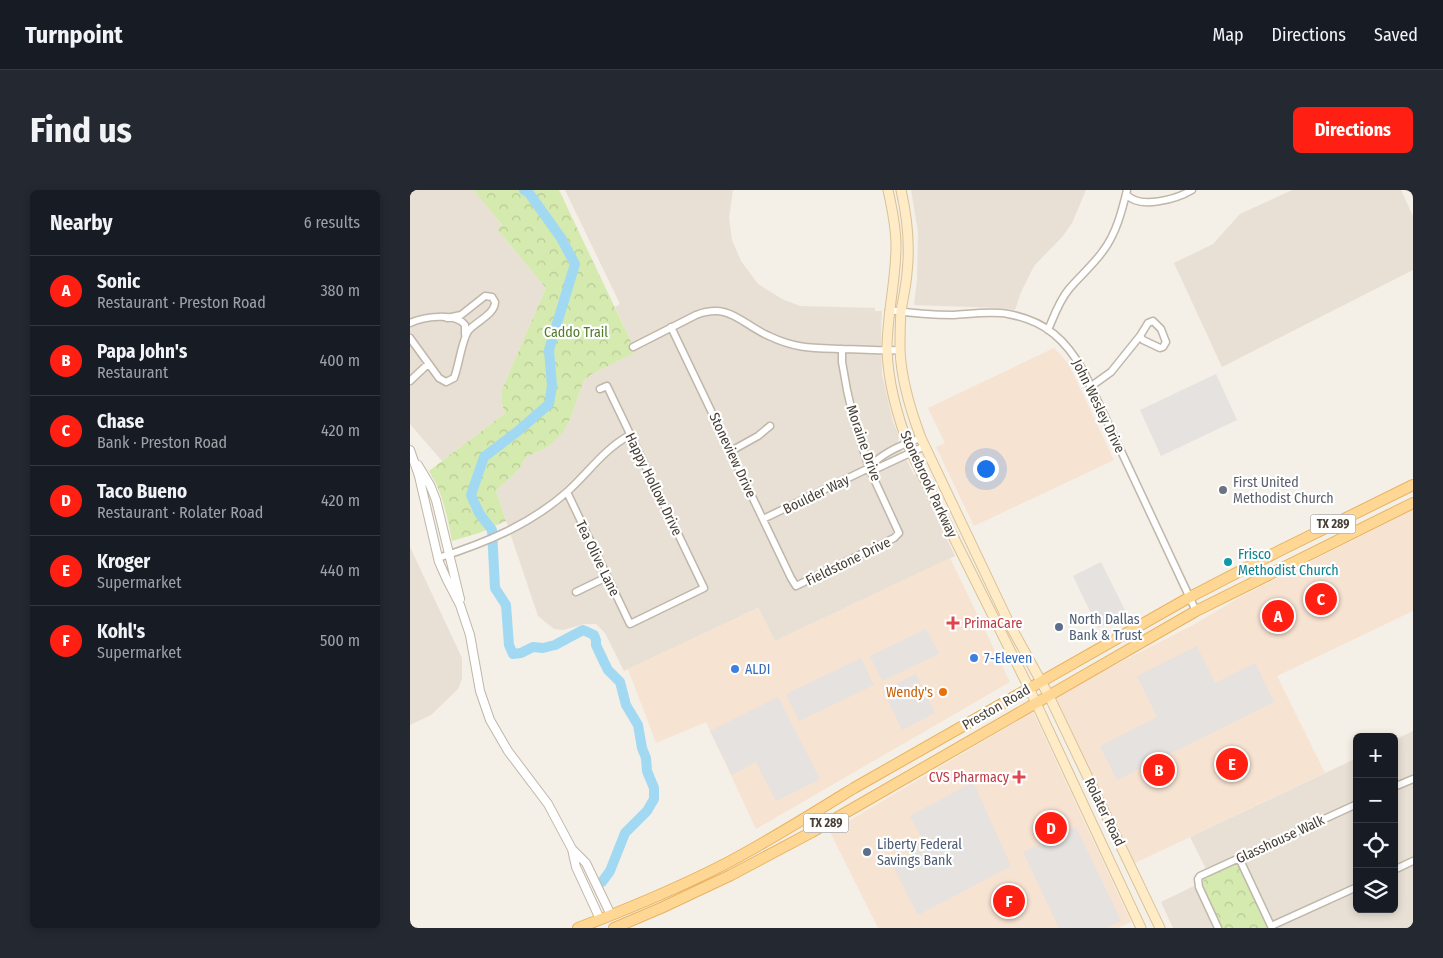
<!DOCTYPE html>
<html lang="en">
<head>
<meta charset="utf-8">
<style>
  body { margin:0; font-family:"Fira Sans Condensed",sans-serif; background:#242831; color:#f1f3f6 }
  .controls { position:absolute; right:15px; bottom:15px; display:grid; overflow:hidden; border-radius:8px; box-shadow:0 2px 8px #0003 }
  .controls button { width:45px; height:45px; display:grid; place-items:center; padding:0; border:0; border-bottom:1px solid #363941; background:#171b24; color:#f1f3f6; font:25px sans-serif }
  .you { position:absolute; left:575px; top:278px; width:18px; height:18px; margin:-12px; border:4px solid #fff; border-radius:50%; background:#1a73e8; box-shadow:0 0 0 8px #1a73e833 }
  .badge { display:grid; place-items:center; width:32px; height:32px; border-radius:50%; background:#ff2013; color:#fff; font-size:16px; font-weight:700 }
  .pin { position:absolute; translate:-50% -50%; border:2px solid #fff; box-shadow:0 1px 5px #0006 }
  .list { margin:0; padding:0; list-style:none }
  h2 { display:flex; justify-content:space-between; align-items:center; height:65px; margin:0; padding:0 20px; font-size:21px }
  h2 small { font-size:16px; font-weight:400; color:#9ea1a6 }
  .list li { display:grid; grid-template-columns:32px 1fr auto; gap:15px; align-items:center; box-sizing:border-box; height:70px; padding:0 20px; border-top:1px solid #363941 }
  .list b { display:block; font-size:19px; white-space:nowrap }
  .list p { margin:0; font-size:16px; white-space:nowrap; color:#9ea1a6 }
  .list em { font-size:16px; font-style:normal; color:#9ea1a6 }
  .icon { flex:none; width:28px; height:28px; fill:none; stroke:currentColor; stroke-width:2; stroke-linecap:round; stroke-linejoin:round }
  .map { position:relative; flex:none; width:1003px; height:738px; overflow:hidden; border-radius:8px }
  header { display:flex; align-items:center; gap:30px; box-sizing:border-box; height:70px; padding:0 25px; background:#171b24; border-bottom:1px solid #363941 }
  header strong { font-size:24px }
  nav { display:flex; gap:28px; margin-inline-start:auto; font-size:18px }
  .intro { display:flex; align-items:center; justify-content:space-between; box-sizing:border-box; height:120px; padding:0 30px }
  h1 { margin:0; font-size:35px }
  .button { padding:12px 22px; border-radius:8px; background:#ff2013; color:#fff; font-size:18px; font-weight:700 }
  main { display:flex; gap:30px; padding:0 30px }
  aside { flex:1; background:#171b24; border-radius:8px; box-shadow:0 2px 8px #0003 }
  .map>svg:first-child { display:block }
</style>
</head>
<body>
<header>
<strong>Turnpoint</strong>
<nav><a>Map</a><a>Directions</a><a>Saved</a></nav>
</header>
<div class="intro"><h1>Find us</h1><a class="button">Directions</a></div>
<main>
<aside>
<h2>Nearby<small>6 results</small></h2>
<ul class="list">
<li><span class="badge">A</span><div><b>Sonic</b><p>Restaurant · Preston Road</p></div><em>380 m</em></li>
<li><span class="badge">B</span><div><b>Papa John's</b><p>Restaurant</p></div><em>400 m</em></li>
<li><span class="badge">C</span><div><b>Chase</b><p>Bank · Preston Road</p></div><em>420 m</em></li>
<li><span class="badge">D</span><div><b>Taco Bueno</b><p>Restaurant · Rolater Road</p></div><em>420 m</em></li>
<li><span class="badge">E</span><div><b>Kroger</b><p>Supermarket</p></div><em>440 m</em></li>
<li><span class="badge">F</span><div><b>Kohl's</b><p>Supermarket</p></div><em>500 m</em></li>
</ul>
</aside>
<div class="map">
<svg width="1003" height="738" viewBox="0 0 1003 738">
  <defs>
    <pattern id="forest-crowns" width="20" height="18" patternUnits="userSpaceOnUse" patternTransform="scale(1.25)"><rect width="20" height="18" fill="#d5eaae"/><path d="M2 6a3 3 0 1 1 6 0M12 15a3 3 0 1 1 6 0" fill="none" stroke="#b8ca96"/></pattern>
  </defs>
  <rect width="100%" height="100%" fill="#f4efe7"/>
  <!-- residential -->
  <path fill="#e8e0d5" d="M 0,0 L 66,0 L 92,36 L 87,39 L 136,98 L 92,199 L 91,211 L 95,223 L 32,271 L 0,234 Z
    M 155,0 L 323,0 L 319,28 L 322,50 L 331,71 L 348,94 L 372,109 L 390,116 L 465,118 L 465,121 L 472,121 L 471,139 L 472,184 L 483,232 L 489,246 L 488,252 L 504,285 L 506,284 L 545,366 L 365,451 L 348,418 L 214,481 L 195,443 L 186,434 L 174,434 L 153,440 L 144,439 L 128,426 L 86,301 L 109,279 L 116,267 L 138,257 L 161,227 L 174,190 L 182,184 L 226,162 L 205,117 L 210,114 Z
    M 501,0 L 676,0 L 662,33 L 653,46 L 624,76 L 611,102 L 605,120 L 589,118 L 504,115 L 507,90 L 508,42 Z
    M 882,0 L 991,0 L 1003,26 L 1003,80 L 812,177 L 764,73 L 803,54 L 830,24 Z
    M 0,357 L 52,468 L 52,489 L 48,499 L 21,525 L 0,535 Z
    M 1003,541 L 1003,738 L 867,738 L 831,663 L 796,679 L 780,647 L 947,568 L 947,719 L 984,719 L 984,550 Z
    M 784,696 L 804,738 L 763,738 L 751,712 Z"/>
  <!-- commercial -->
  <path fill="#f7e3d2" d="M 644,158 L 658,173 L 704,270 L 564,336 L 526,257 L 535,253 L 518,218 Z
    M 1003,320 L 1003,421 L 867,486 L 915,583 L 725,673 L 643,507 L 783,435 L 830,407 Z
    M 540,368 L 600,492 L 346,639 L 296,532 L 246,553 L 218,479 L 348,418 L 365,451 Z
    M 623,522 L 721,732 L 708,738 L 468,738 L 420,642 Z"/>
  <!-- forest -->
  <path fill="url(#forest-crowns)" d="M 64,0 L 149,0 L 226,162 L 182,184 L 174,190 L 161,227 L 153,242 L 138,257 L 116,267 L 109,279 L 86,301 L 96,331 L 69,343 L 42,351 C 37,326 33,303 19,281 L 95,223 L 91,211 L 92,199 L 136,98 L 87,39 L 92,35 Z
    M 824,674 L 830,677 L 859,738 L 812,738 L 792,694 L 794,688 Z"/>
  <!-- parking -->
  <path fill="#e5e2df" d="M 806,184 L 827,230 L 751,266 L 730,220 Z
    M 691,372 L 717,424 L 688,438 L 663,386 Z
    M 516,439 L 529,464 L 472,491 L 460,466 Z
    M 787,456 L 805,493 L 845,473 L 864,512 L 707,590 L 690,556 L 747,527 L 727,486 Z
    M 451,468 L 464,495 L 389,531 L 376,504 Z
    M 506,484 L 525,523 L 492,540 L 473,500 Z
    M 368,507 L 410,589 L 366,611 L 346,572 L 322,585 L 300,541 Z
    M 563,592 L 601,676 L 508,725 L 482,674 L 516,656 L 500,626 Z
    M 666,637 L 711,731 L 696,738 L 649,738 L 613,662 Z"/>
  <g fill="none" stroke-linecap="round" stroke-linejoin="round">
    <!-- river -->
    <path stroke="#a1d9f3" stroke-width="10" d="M 114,0 L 119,3 L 151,48 L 165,74 L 139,160 L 142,196 L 139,214 L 108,241 L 74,267 L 61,305 L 69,323 L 82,340 L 85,398 L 96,415 L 99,455 L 103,464 L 111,463 L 123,457 L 133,458 L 145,455 L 173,440 L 184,445 L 186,450 L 186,455 L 194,472 L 198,480 L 210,492 L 216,515 L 228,535 L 232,558 L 236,568 L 237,581 L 244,598 L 244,609 L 237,621 L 215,643 L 200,681 L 192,692"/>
    <!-- minor casing -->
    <g stroke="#c0b6a9" stroke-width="9">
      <path id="minor" d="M 716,4 C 729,20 767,9 782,0
        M 479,120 C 500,123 523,125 544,125 C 561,124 581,121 598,124 C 636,131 656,150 674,182 L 786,421
        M 743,131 L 751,139 L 756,152 L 753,157 L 750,158 L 733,150 L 730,146 L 738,133 Z
        M 0,133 C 13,127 45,122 55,135 L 55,144
        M 261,137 L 381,388 L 386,396 L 484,348 L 489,343 L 459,278 L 444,231 L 437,200 L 432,172 L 432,159
        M 638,140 C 644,126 649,111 659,99 C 670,86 683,75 693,61 C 706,44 712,21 717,0
        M 0,148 L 29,188 L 36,192 L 44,188 C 49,176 52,148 59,140 C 67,131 85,124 85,112 L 82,107 L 75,106 L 51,125 L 37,128
        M 223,157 L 286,125 C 320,112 331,134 359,146 C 386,159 404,158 433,159 C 452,159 471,161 490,160
        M 0,191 L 18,174
        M 680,197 L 701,182 L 730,146
        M 321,261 L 348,246 L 360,236
        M 459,278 C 471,263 493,254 511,248
        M 157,302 L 220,434 L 294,398 L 197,196 L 190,199
        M 353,329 L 459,278 L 468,278 L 515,256
        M 28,368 C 75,353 120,335 158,301 C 179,282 194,259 220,245
        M 166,402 L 197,387
        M 984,597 L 1003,589
        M 829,668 L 862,738
        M 984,680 L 1003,671
        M 861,736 L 947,697
        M 808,738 L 789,697 L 788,689 L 790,686 L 947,614"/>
    </g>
    <!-- tertiary casing -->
    <g stroke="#c0b6a9" stroke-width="10">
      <path id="tertiary" d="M 0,260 L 9,286 L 29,372 L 37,390 L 50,415 L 60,445 L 70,501 L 80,530 L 98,561 L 138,614 L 162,659 L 166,677 L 190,729
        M 8,275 L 20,295 L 26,310 L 50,409
        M 162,659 L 176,673 L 201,725"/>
    </g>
    <!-- secondary casing -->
    <g stroke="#d9c197" stroke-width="11">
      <path id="secondary" d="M 478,0 C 482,18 486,38 486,56 C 486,91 477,124 477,159 C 478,195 488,229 501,262 L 619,498 L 731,738
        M 491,0 C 497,26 500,56 497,83 C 496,96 493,109 491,121 C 490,134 490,147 490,159 C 491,190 500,219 511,248 L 600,435 L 639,506 L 750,738"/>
    </g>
    <!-- primary casing -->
    <g stroke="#e8b361" stroke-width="12">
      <path id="primary" d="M 168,738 C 218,719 268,698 315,674 C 359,651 402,624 444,598 L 780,407 L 869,361 L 1003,295
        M 204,738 L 251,718 L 321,685 L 402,642 L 786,421 L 1003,313"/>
    </g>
    <!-- minor -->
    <use href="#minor" stroke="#fff" stroke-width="6"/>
    <!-- tertiary -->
    <use href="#tertiary" stroke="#fff" stroke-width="8"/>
    <!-- secondary -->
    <use href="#secondary" stroke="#ffecc6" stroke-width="9"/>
    <!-- primary -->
    <use href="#primary" stroke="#ffd795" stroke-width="10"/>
  </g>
  <!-- markers -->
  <circle fill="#6b7280" stroke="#fff" stroke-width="2" cx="813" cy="300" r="5"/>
  <circle fill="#0f9aa8" stroke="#fff" stroke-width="2" cx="818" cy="372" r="5"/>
  <g fill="#e0444e" stroke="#fff" stroke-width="2">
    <path d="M540.5 425.5h5v5h5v5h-5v5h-5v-5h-5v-5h5z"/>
    <path d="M606.5 579.5h5v5h5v5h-5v5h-5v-5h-5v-5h5z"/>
  </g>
  <g fill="#5c6f8a" stroke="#fff" stroke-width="2">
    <circle cx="649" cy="437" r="5"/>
    <circle cx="457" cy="662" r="5"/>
  </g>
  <g fill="#3f7fe0" stroke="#fff" stroke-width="2">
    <circle cx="564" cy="468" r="5"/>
    <circle cx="325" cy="479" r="5"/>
  </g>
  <circle fill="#e8710a" stroke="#fff" stroke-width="2" cx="533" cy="502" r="5"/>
  <g text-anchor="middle" stroke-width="4.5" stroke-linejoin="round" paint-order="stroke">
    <!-- shield labels -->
    <g fill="#fff" stroke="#7e7972" stroke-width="1">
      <rect x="900.5" y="324.5" width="45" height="19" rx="4"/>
      <rect x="393.5" y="623.5" width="45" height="19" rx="4"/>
    </g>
    <g font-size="12" font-weight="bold" fill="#473f36">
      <text x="923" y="338">TX 289</text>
      <text x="416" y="637">TX 289</text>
    </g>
    <!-- park labels -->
    <g font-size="14" fill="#4f7c27" stroke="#fff">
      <text x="166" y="147">Caddo Trail</text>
    </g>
    <!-- street labels -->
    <g font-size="14" fill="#473f36" stroke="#fff">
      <text transform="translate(689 216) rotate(64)" y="5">John Wesley Drive</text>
      <text transform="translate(454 253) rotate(71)" y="5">Moraine Drive</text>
      <text transform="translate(323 265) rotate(65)" y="5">Stoneview Drive</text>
      <text transform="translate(244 294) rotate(64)" y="5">Happy Hollow Drive</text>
      <text transform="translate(519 294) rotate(65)" y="5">Stonebrook Parkway</text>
      <text transform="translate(406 304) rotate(-26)" y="5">Boulder Way</text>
      <text transform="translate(188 368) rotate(64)" y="5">Tea Olive Lane</text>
      <text transform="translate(438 371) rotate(-26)" y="5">Fieldstone Drive</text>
      <text transform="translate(586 517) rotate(-30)" y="5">Preston Road</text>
      <text transform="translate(695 622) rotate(64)" y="5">Rolater Road</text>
      <text transform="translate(870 649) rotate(-25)" y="5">Glasshouse Walk</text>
    </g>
    <!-- worship labels -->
    <g font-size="14" fill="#5b616d" stroke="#fff" text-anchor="start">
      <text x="823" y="297">First United<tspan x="823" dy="16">Methodist Church</tspan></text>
    </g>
    <!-- culture labels -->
    <g font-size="14" fill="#0d838f" stroke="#fff" text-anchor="start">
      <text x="828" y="369">Frisco<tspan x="828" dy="16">Methodist Church</tspan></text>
    </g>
    <!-- service labels -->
    <g font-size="14" fill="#4e5e75" stroke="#fff" text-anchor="start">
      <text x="659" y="434">North Dallas<tspan x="659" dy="16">Bank &amp; Trust</tspan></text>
      <text x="467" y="659">Liberty Federal<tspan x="467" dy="16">Savings Bank</tspan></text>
    </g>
    <!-- health labels -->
    <g font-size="14" fill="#be3a42" stroke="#fff" text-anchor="start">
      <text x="554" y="438">PrimaCare</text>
      <text x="599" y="592" text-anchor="end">CVS Pharmacy</text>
    </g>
    <!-- shop labels -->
    <g font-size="14" fill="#366cbe" stroke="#fff" text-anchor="start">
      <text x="574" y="473">7-Eleven</text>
      <text x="335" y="484">ALDI</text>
    </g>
    <!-- food labels -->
    <g font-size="14" fill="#c56008" stroke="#fff" text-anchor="end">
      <text x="523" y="507">Wendy's</text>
    </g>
  </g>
</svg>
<div class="controls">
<button>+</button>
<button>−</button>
<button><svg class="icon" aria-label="locate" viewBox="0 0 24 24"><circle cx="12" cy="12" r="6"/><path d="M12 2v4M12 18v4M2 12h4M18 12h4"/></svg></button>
<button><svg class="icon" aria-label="layers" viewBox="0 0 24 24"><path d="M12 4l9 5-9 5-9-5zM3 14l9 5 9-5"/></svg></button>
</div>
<div class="you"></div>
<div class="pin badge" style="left:868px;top:426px">A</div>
<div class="pin badge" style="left:749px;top:580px">B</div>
<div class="pin badge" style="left:911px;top:409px">C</div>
<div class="pin badge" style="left:641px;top:638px">D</div>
<div class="pin badge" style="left:822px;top:574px">E</div>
<div class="pin badge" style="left:599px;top:711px">F</div>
</div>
</main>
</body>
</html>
